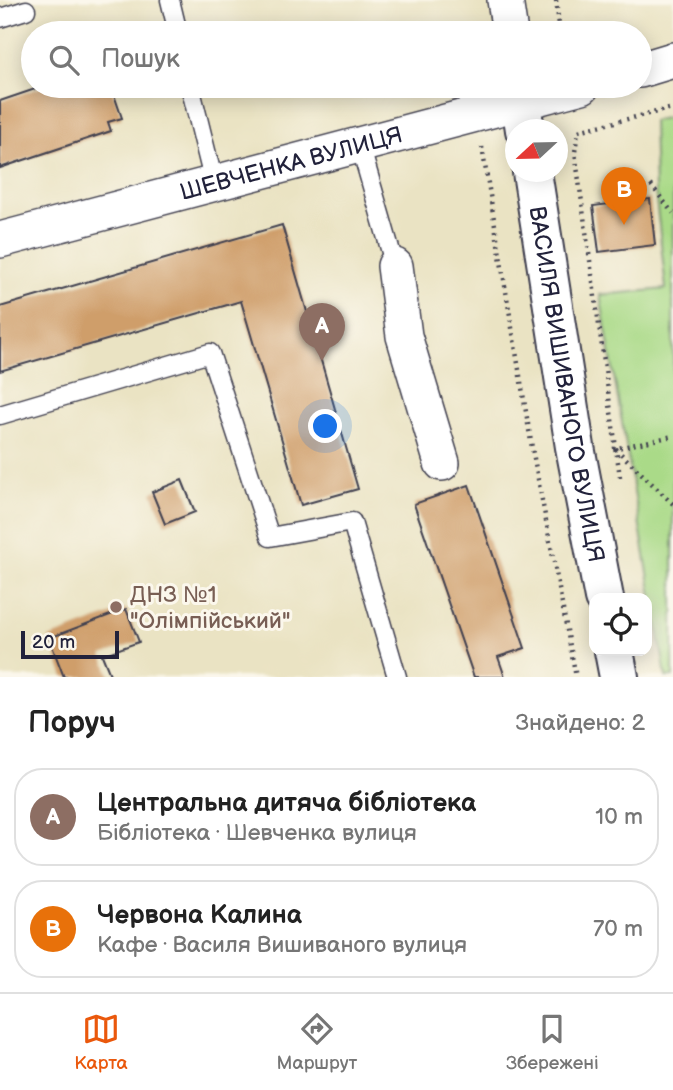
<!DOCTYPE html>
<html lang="uk">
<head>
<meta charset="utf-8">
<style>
  body { margin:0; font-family:"Balsamiq Sans",sans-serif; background:#f2f2f2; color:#222 }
  .controls { position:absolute; right:21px; bottom:21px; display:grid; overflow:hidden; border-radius:14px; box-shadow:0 4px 18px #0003 }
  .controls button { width:63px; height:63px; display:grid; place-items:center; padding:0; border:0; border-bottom:2px solid #e0e0e0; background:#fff; color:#222; font:35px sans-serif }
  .compass { position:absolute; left:505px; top:119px; width:63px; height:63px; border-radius:50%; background:#fff; box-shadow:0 4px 18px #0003; rotate:248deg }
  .scale { position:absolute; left:21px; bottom:18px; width:98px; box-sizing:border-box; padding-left:7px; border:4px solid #22223b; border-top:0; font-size:19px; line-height:24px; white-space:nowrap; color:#22223b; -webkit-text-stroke:5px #fbf7ec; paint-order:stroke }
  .you { position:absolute; left:326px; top:427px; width:24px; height:24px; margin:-18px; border:5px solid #fff; border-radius:50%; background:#1a73e8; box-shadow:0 0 0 10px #1a73e833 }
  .badge { display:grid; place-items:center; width:46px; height:46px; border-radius:50%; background:#ea580c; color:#fff; font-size:23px; font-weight:700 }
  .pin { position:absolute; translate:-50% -58px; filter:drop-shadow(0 2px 4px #0008) }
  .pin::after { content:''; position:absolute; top:37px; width:24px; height:21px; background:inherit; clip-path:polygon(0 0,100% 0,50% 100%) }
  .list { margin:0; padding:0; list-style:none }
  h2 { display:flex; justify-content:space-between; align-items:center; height:91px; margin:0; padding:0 28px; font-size:30px }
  h2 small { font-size:23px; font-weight:400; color:#767676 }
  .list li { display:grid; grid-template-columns:46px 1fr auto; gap:21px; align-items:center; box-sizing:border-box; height:98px; margin:0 14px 14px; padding:0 14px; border:2px solid #e0e0e0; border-radius:28px }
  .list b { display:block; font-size:26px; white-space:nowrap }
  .list p { margin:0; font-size:23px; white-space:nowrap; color:#767676 }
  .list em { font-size:23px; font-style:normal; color:#767676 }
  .icon { flex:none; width:38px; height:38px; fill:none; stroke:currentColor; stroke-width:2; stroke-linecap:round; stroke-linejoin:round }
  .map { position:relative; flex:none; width:673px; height:677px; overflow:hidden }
  .search { position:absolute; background:#fff; box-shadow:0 4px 18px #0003; left:21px; right:21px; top:21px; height:77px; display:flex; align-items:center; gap:18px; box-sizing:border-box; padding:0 24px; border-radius:38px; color:#767676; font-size:26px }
  .sheet { height:315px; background:#fff }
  nav { display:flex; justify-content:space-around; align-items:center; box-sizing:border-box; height:98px; border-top:2px solid #e0e0e0; background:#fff; font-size:19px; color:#767676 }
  nav a { display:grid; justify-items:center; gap:4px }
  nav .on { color:#ea580c }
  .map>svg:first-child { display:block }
</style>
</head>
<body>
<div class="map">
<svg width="673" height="677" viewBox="0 0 673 677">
  <rect width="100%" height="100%" fill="#fbf7ec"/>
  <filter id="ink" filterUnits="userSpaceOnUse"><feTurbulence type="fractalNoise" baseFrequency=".0143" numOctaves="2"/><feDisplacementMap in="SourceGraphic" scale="14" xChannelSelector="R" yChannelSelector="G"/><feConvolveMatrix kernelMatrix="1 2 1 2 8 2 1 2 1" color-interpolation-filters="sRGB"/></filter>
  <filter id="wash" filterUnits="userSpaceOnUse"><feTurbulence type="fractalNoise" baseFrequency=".00686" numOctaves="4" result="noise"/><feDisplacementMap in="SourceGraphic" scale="28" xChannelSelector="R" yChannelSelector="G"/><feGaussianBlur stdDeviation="1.57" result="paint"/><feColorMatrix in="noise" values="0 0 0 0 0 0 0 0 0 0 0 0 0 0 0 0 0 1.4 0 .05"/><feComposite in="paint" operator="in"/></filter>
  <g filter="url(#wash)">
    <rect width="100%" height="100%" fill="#eae3c3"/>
    <!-- green -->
    <path fill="#aada88" stroke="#667e62" stroke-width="2" d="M 673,116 L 673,677 L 666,677 L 600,295 L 666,289 L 655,190 L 653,121 Z"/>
    <g id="blocks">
      <!-- building -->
      <path fill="#cf9e6b" d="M 44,86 L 111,86 L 122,118 L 108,122 L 111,131 L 0,168 L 0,101 Z
        M 650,199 L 655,245 L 599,252 L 593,206 Z
        M 282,225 L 358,489 L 301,505 L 241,301 L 0,371 L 0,307 Z
        M 182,480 L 195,512 L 165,524 L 152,492 Z
        M 469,485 L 525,648 L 498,657 L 505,677 L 474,677 L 414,504 Z
        M 126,609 L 139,642 L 102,655 L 111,677 L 64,677 L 49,638 Z"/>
    </g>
  </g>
  <g filter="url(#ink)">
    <use href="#blocks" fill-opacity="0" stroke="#403f4f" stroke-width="2"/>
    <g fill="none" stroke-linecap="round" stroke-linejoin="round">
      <!-- lane casing -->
      <g stroke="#403f4f" stroke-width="21">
        <path id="lane" d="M 170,0 L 178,33
          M 0,18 L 26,10
          M 190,86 L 214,183
          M 360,145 L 395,266
          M 0,415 L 210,353 L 270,537 L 352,522 L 397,677"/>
      </g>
      <!-- street casing -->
      <g stroke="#403f4f" stroke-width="38">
        <g id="street">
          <path d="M 505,0 L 510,33"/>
          <path d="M 640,70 L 673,60"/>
          <path id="s1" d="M 0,240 L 582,86"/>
          <path d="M 395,266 L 404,336 L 442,463"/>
        </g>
      </g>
      <!-- secondary casing -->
      <g stroke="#403f4f" stroke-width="42">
        <g id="secondary">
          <path d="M 521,103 L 525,130"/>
          <path id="s2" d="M 532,172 L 575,447 L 604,598"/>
          <path d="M 614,651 L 619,677"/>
        </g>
      </g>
      <!-- path -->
      <path stroke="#403f4f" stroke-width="4.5" stroke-dasharray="2 5" stroke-linecap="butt" d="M 556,0 L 560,33
        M 482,147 L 532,448 L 576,677
        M 651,185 L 673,213
        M 613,449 L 673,436
        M 616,449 L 673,504
        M 620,477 L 575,152 L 578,131 L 673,108"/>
      <!-- lane -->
      <use href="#lane" stroke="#fff" stroke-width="18"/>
      <!-- street -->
      <use href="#street" stroke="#fff" stroke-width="35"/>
      <!-- secondary -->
      <use href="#secondary" stroke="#fff" stroke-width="38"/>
    </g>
  </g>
  <!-- markers -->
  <circle fill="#8d6e63" stroke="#fbf7ec" stroke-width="2.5" cx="116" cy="607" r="7"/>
  <g text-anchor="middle" stroke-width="6" stroke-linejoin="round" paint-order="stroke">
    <!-- street labels -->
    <g font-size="23" fill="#22223b" stroke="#fbf7ec">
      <text dy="8" stroke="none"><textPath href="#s1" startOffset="301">ШЕВЧЕНКА ВУЛИЦЯ</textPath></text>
      <text dy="8" stroke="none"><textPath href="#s2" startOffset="215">ВАСИЛЯ ВИШИВАНОГО ВУЛИЦЯ</textPath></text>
    </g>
    <!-- education labels -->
    <g font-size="23" fill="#785e54" stroke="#fbf7ec" text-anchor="start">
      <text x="130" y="602">ДНЗ №1<tspan x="130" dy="26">"Олімпійський"</tspan></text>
    </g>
  </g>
</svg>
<div class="controls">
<button><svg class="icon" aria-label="locate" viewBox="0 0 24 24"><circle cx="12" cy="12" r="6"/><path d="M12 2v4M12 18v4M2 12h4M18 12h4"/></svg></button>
</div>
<svg class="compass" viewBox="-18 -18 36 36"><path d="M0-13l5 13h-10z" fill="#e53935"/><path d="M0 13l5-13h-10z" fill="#767676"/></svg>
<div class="scale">20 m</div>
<div class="you"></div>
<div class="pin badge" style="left:322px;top:361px;background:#8d6e63">A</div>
<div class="pin badge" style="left:624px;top:225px;background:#e8710a">B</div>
<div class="search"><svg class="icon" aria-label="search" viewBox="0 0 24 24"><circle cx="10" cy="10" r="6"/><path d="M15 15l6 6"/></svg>Пошук</div>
</div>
<section class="sheet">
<h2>Поруч<small>Знайдено: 2</small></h2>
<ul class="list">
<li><span class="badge" style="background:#8d6e63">A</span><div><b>Центральна дитяча бібліотека</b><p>Бібліотека · Шевченка вулиця</p></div><em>10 m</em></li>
<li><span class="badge" style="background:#e8710a">B</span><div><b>Червона Калина</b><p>Кафе · Василя Вишиваного вулиця</p></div><em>70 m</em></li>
</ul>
</section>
<nav>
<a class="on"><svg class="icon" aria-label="map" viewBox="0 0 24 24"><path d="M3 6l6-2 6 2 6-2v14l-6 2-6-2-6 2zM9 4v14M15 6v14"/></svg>Карта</a>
<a><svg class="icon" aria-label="directions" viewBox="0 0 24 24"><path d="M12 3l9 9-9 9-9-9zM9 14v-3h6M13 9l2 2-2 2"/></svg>Маршрут</a>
<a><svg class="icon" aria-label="saved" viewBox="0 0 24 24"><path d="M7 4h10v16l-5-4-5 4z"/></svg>Збережені</a>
</nav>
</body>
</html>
